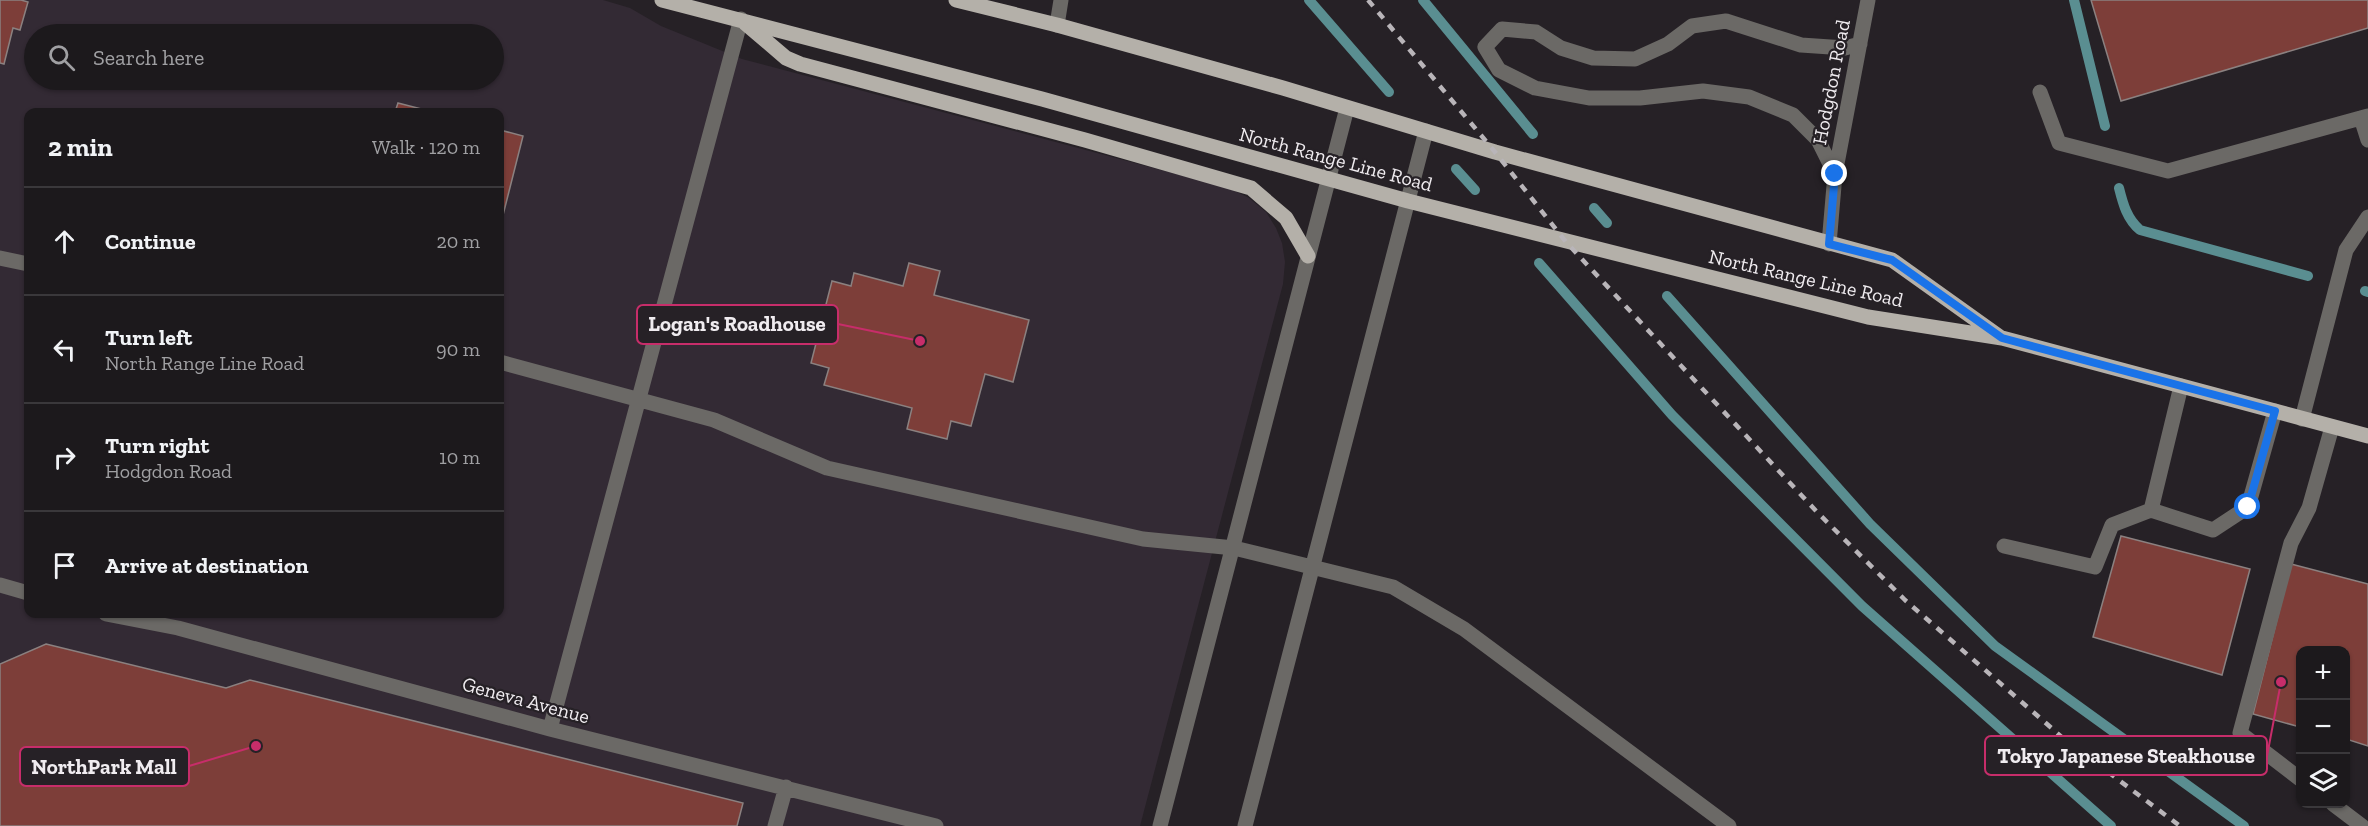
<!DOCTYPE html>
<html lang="en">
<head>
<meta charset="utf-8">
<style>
  body { margin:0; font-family:"Zilla Slab",serif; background:#252225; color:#f1f3f6 }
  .controls { position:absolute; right:18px; bottom:18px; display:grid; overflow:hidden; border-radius:12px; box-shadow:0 2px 4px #0004 }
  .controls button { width:54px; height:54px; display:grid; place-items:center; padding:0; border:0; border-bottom:2px solid #3a383b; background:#1c191c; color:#f1f3f6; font:30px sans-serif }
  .stop { position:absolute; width:18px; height:18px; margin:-14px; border:4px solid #1a73e8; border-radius:50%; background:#fff }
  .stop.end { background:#1a73e8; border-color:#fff; box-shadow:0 2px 6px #0008 }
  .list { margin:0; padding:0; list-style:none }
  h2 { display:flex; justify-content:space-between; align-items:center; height:78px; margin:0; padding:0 24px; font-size:26px }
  h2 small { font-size:20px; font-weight:400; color:#a0a0a3 }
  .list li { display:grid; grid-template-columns:39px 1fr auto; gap:18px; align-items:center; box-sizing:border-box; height:108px; padding:0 24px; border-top:2px solid #3a383b }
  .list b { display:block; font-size:22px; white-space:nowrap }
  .list p { margin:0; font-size:20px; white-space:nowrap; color:#a0a0a3 }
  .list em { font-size:20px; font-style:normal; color:#a0a0a3 }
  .icon { flex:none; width:33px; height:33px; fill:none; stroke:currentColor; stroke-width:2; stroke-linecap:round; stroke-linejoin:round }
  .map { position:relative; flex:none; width:2368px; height:826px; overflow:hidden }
  .search { position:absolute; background:#1c191c; box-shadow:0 2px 4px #0004; left:24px; top:24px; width:480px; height:66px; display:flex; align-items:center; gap:15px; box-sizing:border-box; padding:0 21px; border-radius:33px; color:#a0a0a3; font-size:22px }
  .panel { position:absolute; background:#1c191c; box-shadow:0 2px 4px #0004; left:24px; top:108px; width:480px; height:510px; border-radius:12px }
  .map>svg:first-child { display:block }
</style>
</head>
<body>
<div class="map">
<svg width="2368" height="826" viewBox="0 0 2368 826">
  <rect width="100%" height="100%" fill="#262126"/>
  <!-- built -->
  <path fill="#332a34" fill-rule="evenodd" d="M 0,0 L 603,0 L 630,8 L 661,26 L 742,59 L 1229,188 L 1249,198 L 1266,212 L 1276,228 L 1282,243 L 1285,262 L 1283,284 L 1140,826 L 0,826 ZM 34,34 L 494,34 L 494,80 L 34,80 ZM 28,112 L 500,112 L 500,614 L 28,614 Z"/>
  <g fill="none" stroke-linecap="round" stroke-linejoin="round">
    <!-- stream -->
    <path stroke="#5a8e91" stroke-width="10" d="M 1309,0 L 1389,92
      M 1423,0 L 1533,134
      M 2074,0 L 2105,126
      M 1456,169 L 1475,190
      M 2119,188 C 2123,204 2127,219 2140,230 L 2308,276
      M 1594,208 L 1607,223
      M 1539,263 L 1672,415 L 1862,606 L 2111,826
      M 2365,291 L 2368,292
      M 1667,296 L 1870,524 L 1995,646 L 2244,826"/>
  </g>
  <!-- building -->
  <path fill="#7d3e39" stroke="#8b8180" stroke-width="1.5" d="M 0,0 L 21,0 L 28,2 L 20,30 L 13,28 L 4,64 L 0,63 Z
    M 2091,0 L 2368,0 L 2368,28 L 2121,101 Z
    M 398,103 L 433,112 L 395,112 Z
    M 500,130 L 523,136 L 500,227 Z
    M 909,263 L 940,271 L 934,295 L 1029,320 L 1013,382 L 985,374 L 971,426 L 951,421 L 947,439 L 907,429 L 912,408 L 824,385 L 829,368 L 811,363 L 832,281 L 851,286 L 854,273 L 903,286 Z
    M 2121,536 L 2250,569 L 2222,675 L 2093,637 Z
    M 2291,564 L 2368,584 L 2368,746 L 2346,739 L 2346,650 L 2300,650 L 2300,727 L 2253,714 Z
    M 46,644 L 226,688 L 250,680 L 743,803 L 737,826 L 0,826 L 0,664 Z"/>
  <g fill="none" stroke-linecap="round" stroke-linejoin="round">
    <!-- minor -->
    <path stroke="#6b6966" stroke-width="15" d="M 1057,25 L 1061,0
      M 2040,92 L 2059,143 L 2168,171 L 2368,116
      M 2361,118 L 2368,140
      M 1835,174 L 1818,140 L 1793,115 L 1749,97 L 1703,91 L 1640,98 L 1589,98 L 1535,88 L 1499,70 L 1485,47 L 1502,29 L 1536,32 L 1561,48 L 1593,58 L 1635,59 L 1668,44 L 1692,26 L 1726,21 L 1801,45 L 1845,48 L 1860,44
      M 1829,244 L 1835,174 L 1868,0
      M 0,258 L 28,264
      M 500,362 L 714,420 L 827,468 L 1143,539 L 1234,548 L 1393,587 L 1464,629 L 1729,826
      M 2181,386 L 2151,510 L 2213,530 L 2248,507 L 2275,411
      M 2302,419 L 2346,250 L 2368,217
      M 2004,546 L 2095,567 L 2112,525 L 2151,510
      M 0,585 L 28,593
      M 106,614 L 178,628 L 550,729 L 936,826
      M 550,729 L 741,19
      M 2300,779 L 2240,733 L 2291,543 L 2309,508 L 2332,427
      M 2333,804 L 2362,826
      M 775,826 L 786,787
      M 1160,826 L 1347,108
      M 1245,826 L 1426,131"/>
    <!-- major -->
    <path stroke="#b4b0a9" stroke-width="15" d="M 662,0 L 1042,99 L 1408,201 L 1868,317 L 2002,338 L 2368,436
      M 956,0 L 1057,25 L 1283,88 L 1495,152 L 1892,260 L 2000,337
      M 745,23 L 786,58 L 800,64 L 1085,140 L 1251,188 L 1286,218 L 1308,256"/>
    <!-- rail -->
    <path stroke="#b9b5b9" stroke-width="4.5" stroke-dasharray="8 8" stroke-linecap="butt" d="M 1368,0 L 1495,152 L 1566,242 L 1817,512 L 1905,600 L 2064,739 L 2180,826"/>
  </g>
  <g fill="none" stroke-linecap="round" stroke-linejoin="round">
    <!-- route -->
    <path stroke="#1a73e8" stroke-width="8" d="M 1835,174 L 1829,244 L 1892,260 L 2002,338 L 2275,411 L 2248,507"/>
  </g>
  <g text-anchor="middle" stroke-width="4.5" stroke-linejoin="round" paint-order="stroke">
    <!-- street labels -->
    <g font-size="20" fill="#f0ecf0" stroke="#262126">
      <text transform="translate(1831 82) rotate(-79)" y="7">Hodgdon Road</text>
      <text transform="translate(1336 159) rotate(15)" y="7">North Range Line Road</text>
      <text transform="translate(1806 278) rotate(13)" y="7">North Range Line Road</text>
      <text transform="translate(526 700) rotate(15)" y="7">Geneva Avenue</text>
    </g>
  </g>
  <!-- callouts -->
  <path fill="none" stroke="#c72d6a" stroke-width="2" d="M920 341L838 324M2281 682L2267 756M256 746L189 766"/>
  <g fill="#c72d6a" stroke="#262126" stroke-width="2">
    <circle cx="920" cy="341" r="6"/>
    <circle cx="2281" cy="682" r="6"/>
    <circle cx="256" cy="746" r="6"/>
  </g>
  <g fill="#262126" stroke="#c72d6a" stroke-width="2">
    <rect x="637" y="305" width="201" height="39" rx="6"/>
    <rect x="1985" y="736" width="282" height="39" rx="6"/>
    <rect x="20" y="747" width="169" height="39" rx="6"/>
  </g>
  <g font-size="21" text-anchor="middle" font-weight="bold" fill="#f0ecf0">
    <text x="737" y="331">Logan's Roadhouse</text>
    <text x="2126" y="763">Tokyo Japanese Steakhouse</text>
    <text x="104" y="774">NorthPark Mall</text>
  </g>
</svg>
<div class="controls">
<button>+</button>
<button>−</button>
<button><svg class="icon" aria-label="layers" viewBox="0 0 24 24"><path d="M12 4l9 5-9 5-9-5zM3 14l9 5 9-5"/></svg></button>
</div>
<div class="stop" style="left:2248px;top:507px"></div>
<div class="stop end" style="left:1835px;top:174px"></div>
<div class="search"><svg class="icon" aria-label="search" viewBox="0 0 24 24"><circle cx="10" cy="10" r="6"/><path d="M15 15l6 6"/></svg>Search here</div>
<section class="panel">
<h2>2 min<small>Walk · 120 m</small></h2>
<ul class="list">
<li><svg class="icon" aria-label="ahead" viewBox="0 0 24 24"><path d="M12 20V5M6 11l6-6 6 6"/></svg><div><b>Continue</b></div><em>20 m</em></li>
<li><svg class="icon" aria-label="left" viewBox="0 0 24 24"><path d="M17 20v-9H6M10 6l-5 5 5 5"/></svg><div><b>Turn left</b><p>North Range Line Road</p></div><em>90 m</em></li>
<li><svg class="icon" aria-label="right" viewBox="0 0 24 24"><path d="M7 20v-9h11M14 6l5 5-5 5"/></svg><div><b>Turn right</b><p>Hodgdon Road</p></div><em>10 m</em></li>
<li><svg class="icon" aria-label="arrive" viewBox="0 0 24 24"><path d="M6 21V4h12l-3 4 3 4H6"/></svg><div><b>Arrive at destination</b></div></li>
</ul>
</section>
</div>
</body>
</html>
